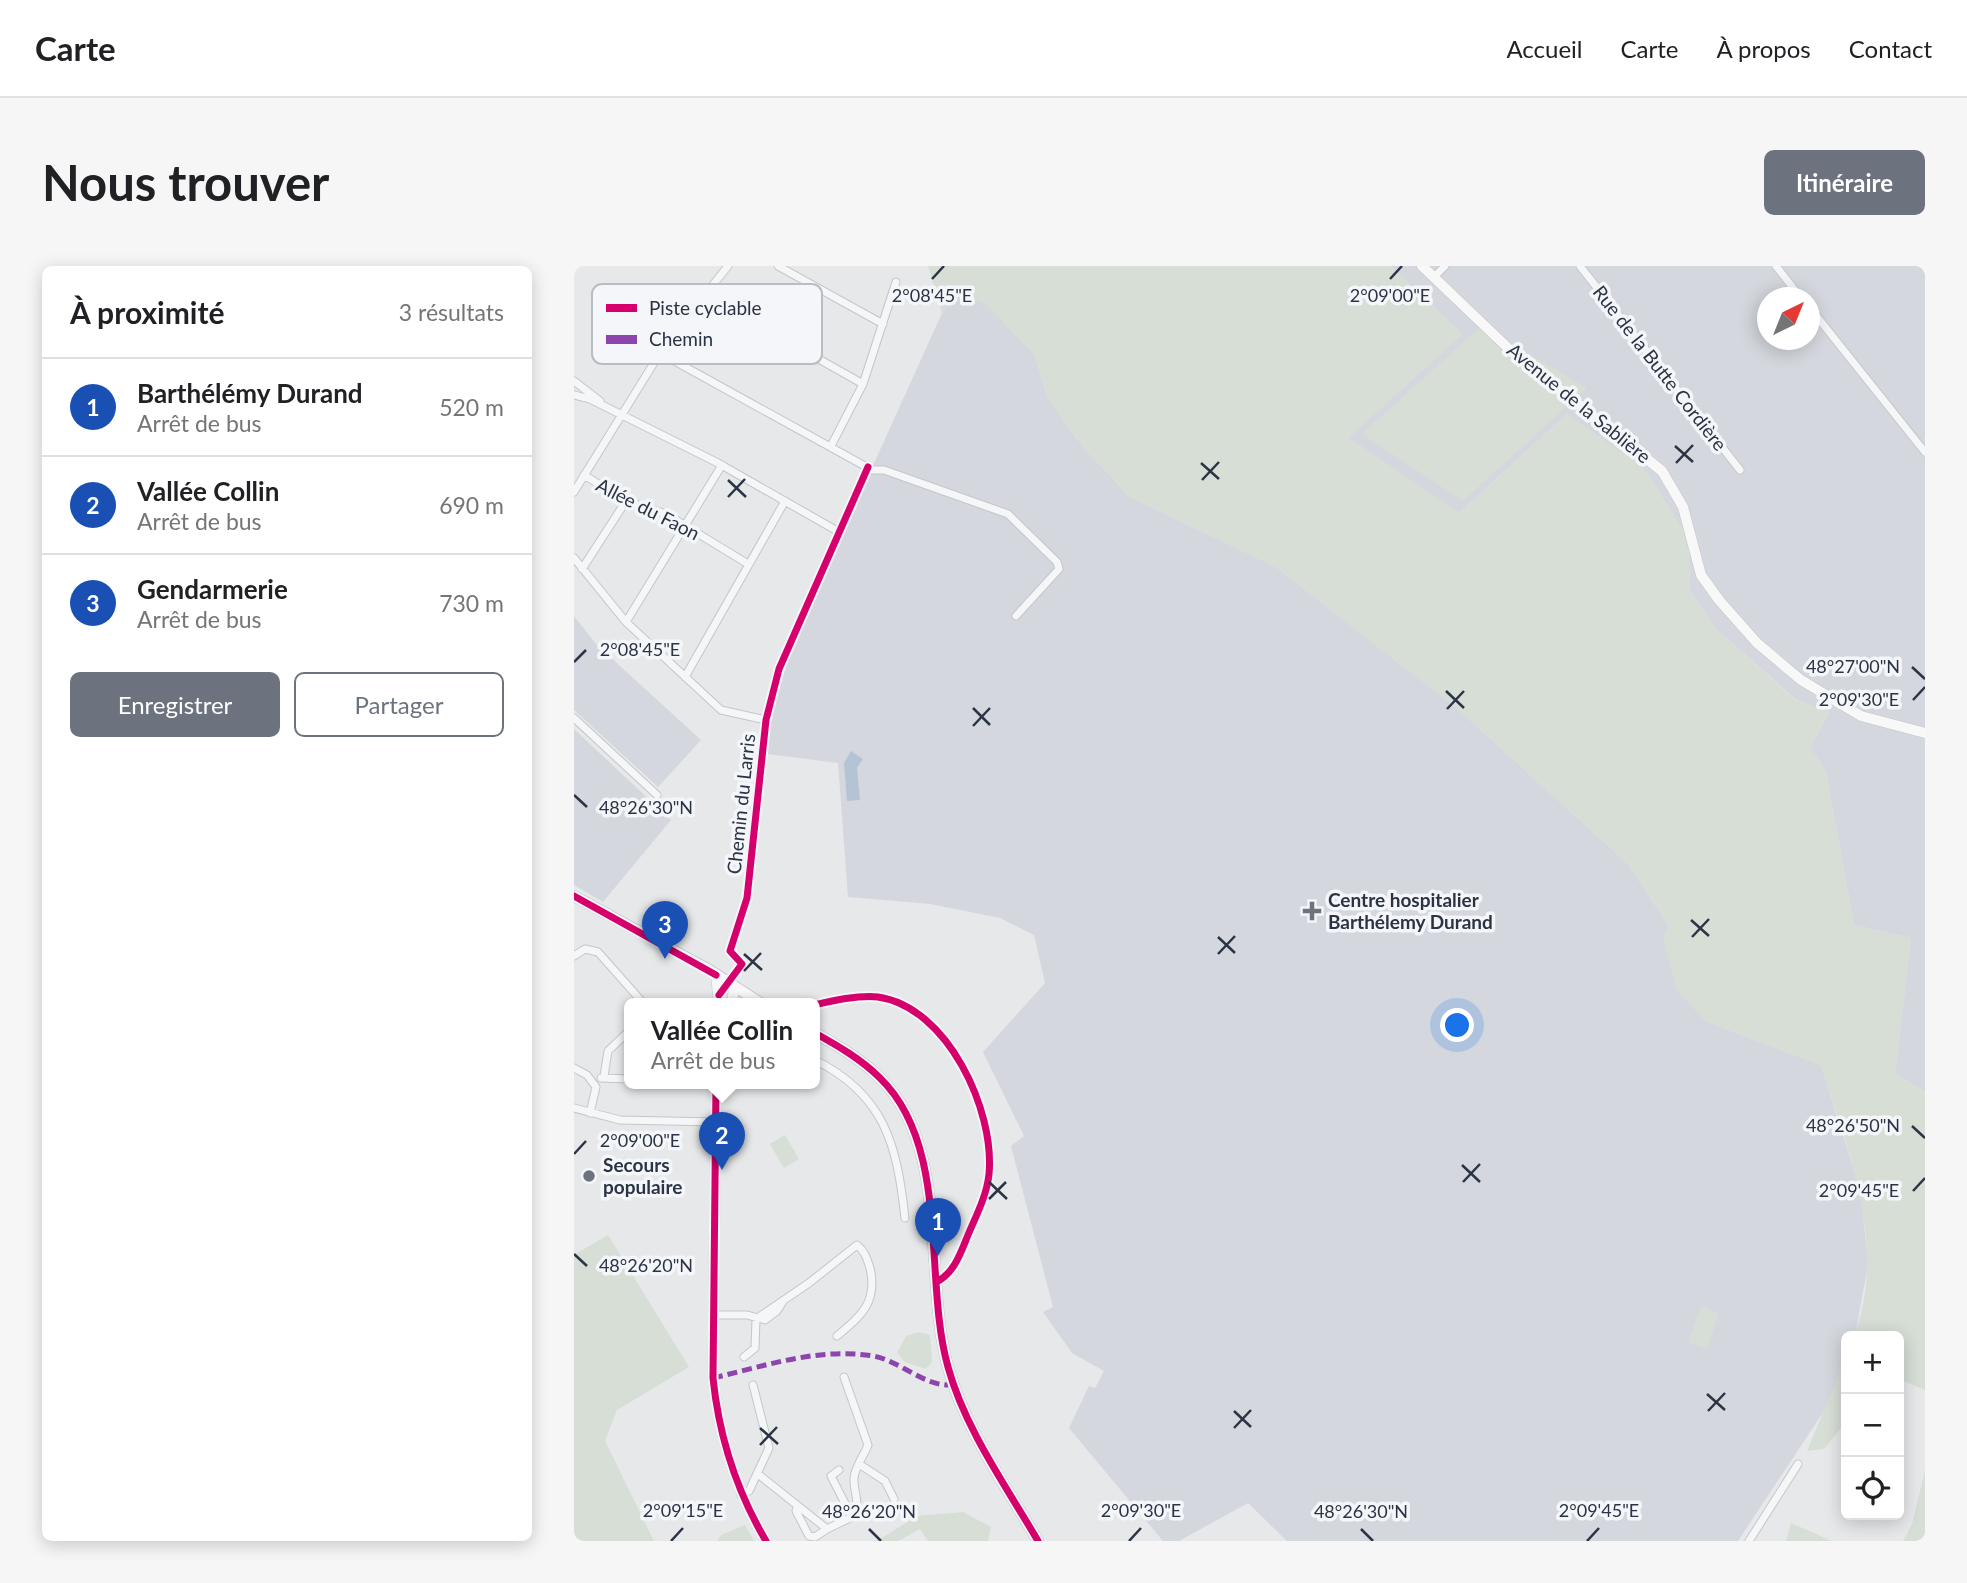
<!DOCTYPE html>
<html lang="fr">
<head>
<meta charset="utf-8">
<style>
  body { margin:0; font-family:Lato,sans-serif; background:#f6f6f6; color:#202124 }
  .controls { position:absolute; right:21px; bottom:21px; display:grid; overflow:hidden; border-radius:10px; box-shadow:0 4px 18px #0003 }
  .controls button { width:63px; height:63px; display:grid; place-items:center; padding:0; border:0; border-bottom:2px solid #e0e0e0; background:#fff; color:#202124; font:35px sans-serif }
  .compass { position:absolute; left:1183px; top:21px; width:63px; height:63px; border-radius:50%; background:#fff; box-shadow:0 4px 18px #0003; rotate:43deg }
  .you { position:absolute; left:884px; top:760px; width:24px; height:24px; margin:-18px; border:5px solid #fff; border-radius:50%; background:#1a73e8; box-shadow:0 0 0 10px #1a73e833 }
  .badge { display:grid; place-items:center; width:46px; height:46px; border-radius:50%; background:#6c737f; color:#fff; font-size:23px; font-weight:700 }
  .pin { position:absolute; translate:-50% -58px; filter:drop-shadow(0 2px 4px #0008) }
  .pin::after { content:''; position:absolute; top:37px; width:24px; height:21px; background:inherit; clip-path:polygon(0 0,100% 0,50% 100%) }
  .popup { position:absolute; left:50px; top:732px; width:196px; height:91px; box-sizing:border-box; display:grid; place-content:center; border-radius:10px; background:#fff; filter:drop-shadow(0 2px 5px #0005); font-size:23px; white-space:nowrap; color:#757577 }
  .popup b { font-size:26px; color:#202124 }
  .popup::after { content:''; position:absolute; left:50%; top:100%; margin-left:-14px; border:14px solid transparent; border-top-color:#fff }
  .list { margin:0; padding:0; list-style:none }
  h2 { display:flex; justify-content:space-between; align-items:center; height:91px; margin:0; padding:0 28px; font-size:30px }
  h2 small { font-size:23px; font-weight:400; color:#757577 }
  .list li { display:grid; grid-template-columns:46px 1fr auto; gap:21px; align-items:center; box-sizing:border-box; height:98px; padding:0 28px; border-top:2px solid #e0e0e0 }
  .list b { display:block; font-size:26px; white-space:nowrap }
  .list p { margin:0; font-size:23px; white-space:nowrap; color:#757577 }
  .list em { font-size:23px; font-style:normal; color:#757577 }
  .actions { display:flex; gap:14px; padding:21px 28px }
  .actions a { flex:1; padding:16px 0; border:2px solid #6c737f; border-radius:10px; text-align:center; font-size:24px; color:#6c737f }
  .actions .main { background:#6c737f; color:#fff }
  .icon { flex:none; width:38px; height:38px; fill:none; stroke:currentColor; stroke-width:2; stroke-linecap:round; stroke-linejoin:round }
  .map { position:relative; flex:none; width:1351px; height:1275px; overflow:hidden; border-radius:10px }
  header { display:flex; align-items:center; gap:42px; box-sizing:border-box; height:98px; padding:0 35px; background:#fff; border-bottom:2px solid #e0e0e0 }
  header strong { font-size:33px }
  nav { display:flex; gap:38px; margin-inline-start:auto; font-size:24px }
  .intro { display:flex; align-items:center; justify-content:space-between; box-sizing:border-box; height:168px; padding:0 42px }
  h1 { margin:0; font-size:49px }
  .button { padding:18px 32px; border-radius:10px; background:#6c737f; color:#fff; font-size:24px; font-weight:700 }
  main { display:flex; gap:42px; padding:0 42px }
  aside { flex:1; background:#fff; border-radius:10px; box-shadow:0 4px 18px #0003 }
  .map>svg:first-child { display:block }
</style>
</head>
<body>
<header>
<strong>Carte</strong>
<nav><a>Accueil</a><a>Carte</a><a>À propos</a><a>Contact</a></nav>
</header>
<div class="intro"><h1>Nous trouver</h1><a class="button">Itinéraire</a></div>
<main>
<aside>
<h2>À proximité<small>3 résultats</small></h2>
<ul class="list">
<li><span class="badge" style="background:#1a4fb4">1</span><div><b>Barthélémy Durand</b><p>Arrêt de bus</p></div><em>520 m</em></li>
<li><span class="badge" style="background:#1a4fb4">2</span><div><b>Vallée Collin</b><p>Arrêt de bus</p></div><em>690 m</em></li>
<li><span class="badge" style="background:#1a4fb4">3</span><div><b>Gendarmerie</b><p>Arrêt de bus</p></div><em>730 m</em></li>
</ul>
<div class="actions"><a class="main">Enregistrer</a><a>Partager</a></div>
</aside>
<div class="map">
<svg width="1351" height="1275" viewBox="0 0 1351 1275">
  <rect width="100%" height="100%" fill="#e6e8ea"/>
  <!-- built -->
  <path fill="#d4d7dd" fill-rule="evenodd" d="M 817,0 L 1351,0 L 1351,826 L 1321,807 L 1337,672 L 1280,659 L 1252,506 L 1236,482 L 1255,446 L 1221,433 L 1142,363 L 1116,325 L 1114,270 L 993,148 L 885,247 L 774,172 L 888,68 ZM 1194,32 L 1236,32 L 1236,74 L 1194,74 Z
    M 382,27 L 411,37 L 460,87 L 474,133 L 509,181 L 556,231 L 702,301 L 885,444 L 1053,597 L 1094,659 L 1131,755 L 1247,799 L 1287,927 L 1294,999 L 1282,1064 L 1280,1070 L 1272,1070 L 1272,1091 L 1254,1139 L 1164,1275 L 713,1275 L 674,1237 L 605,1275 L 589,1275 L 495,1162 L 515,1120 L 521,1122 L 530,1105 L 498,1087 L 469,1046 L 479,1041 L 437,880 L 450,870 L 409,786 L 471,717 L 460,669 L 426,652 L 356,638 L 274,631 L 264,497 L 193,488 L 197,451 L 221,372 L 368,47 Z
    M 0,350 L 22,378 L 127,474 L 84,521 L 0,444 Z
    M 0,463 L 97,554 L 29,636 L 0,619 Z"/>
  <!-- green -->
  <path fill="#d6ded6" d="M 354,0 L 817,0 L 889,68 L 774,172 L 885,247 L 993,148 L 1069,201 L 1114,270 L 1116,325 L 1142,363 L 1220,433 L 1255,445 L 1236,482 L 1252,506 L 1280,659 L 1337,672 L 1321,807 L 1351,826 L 1351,1124 L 1325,1113 L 1325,1070 L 1280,1070 C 1314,980 1274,885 1247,799 L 1131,755 L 1103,724 L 1089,674 L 1094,659 L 1053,597 L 885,444 L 702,301 L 556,231 L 509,181 L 474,133 L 460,87 L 410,37 L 382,27 L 368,47 Z
    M 907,60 L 1013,122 L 889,235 L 788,168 Z
    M 211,869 L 225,893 L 210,902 L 196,878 Z
    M 34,969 L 115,1101 L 43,1144 L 31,1175 L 80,1275 L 0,1275 L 0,989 Z
    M 1127,1040 L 1145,1047 L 1133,1083 L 1114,1076 Z
    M 344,1066 L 356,1069 L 358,1096 L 352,1103 L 331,1096 L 323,1087 L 332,1070 Z
    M 1272,1091 L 1272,1156 L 1250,1183 L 1233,1185 Z
    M 1351,1204 L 1351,1275 L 1329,1275 L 1338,1258 Z
    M 389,1246 L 417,1261 L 414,1275 L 354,1275 L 346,1263 L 324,1275 L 303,1275 L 343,1250 Z
    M 1217,1257 L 1258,1275 L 1212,1275 Z
    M 171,1259 L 180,1275 L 143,1275 L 147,1269 Z"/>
  <!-- water -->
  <path fill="#b4c4d5" d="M 277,485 L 289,493 L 283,502 L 286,534 L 273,535 L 270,497 Z"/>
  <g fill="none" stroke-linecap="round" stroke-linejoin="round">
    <!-- street casing -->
    <g stroke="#c4c6c8" stroke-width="9">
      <path id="street" d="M 204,0 L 309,58
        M 1006,0 L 1166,204
        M 1202,0 L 1227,32
        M 860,11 L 871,0
        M 127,35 L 185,71 L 211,74 L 289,118
        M 1236,42 L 1351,186
        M 86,87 L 298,204 L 310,204 L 434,248 L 483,296 L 485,303 L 442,350
        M 0,115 L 26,135
        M 0,129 L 16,133 L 144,197 L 265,266
        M 257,180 L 289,118 L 322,16
        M 10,209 L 52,235 L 92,248 L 174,298
        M 0,226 L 91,79 L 154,0
        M 0,292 L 52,356 L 147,444 L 192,454
        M 8,303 L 52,235
        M 52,356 L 148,199
        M 111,411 L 211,235
        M 0,452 L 83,529
        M 0,690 L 11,683 L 24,686 L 70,738
        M 154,717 L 168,698 L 156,685 L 173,632 L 192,454 L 205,403 L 294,201
        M 241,739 C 261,734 284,729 304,731 C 374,741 421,845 415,908 C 413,929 402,950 394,969 C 387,986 380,1008 362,1016
        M 241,794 C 311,829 323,879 331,952
        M 0,802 L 13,809 L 22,821 L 16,847
        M 30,810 L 34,785 L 55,765
        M 27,812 L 55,813
        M 0,842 L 46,854 L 142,856
        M 140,1049 L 173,1049 L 191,1054 L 203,1045 L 208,1037
        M 182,1053 L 235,1017 L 283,979 C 291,985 293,993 296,1002 C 304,1036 287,1050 263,1070
        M 170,1091 L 181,1082 L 182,1053
        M 285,1198 L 311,1215 L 320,1233
        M 265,1204 L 257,1210 L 278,1251
        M 184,1208 L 253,1263 L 278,1251 C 288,1236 279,1227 280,1212 C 281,1200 290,1190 294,1179 L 270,1111
        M 167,1229 L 175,1225 L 195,1182 L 179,1119
        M 223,1241 L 222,1245 L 235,1270 L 241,1271 L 253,1263
        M 1175,1275 L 1224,1198"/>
    </g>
    <!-- secondary casing -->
    <g stroke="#c4c6c8" stroke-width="11">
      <path id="secondary" d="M 848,0 L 936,84 L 1088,205 L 1109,241 L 1127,309 L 1145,334 L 1183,377 L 1227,414 L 1287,450 L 1351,467
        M 142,709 L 145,738
        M 158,738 L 160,721
        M 142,818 L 139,1112 C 145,1171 162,1224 192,1275"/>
    </g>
    <!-- primary casing -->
    <g stroke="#c2c5c8" stroke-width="12">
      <path id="primary" d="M 0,630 L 137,705 L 188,738
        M 241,767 C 264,780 287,793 306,812 C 377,881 349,1013 374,1101 C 391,1163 432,1220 464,1275"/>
    </g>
    <!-- street -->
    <use href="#street" stroke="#f5f6f7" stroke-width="7"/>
    <!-- secondary -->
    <use href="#secondary" stroke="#f8f8f8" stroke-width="10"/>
    <!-- primary -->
    <use href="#primary" stroke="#f8f8f8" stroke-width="10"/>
    <!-- quiet -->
    <path stroke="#8e44ad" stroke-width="5" stroke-dasharray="10 5" stroke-linecap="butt" d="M 139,1112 C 191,1100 245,1081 299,1090 C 324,1094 349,1119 374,1119"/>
    <!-- cycleway casing -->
    <g stroke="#f4f6f9" stroke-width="11">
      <path id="cycleway" d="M 0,630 L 142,709
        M 145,729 L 168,698 L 156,685 L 173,632 L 192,454 L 205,403 L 294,201
        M 241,739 C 261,734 284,729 304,731 C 374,741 421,845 415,908 C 413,929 402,950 394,969 C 387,986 380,1008 362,1016
        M 241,767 C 264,780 287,793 306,812 C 377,881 349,1013 374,1101 C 391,1163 432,1220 464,1275
        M 142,818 L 139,1112 C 145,1171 162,1224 192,1275"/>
    </g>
    <!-- cycleway -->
    <use href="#cycleway" stroke="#d6006c" stroke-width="7"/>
  </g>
  <!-- ticks -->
  <path fill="none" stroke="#2b3445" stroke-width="2.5" d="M 358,13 L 370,0M 816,13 L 828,0M 1101,180 L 1119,196M 627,197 L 645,213M 1102,197 L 1119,179M 154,214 L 172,231M 628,214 L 645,196M 154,231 L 171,213M 0,396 L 12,384M 1338,401 L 1351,413M 872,425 L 890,442M 1339,434 L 1351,421M 399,442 L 416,459M 873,443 L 890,425M 399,460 L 416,442M 0,529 L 13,541M 1117,654 L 1135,670M 644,671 L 661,687M 1118,671 L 1135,653M 170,688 L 188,704M 644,688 L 661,670M 170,705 L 187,687M 1338,860 L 1351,872M 0,888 L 12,875M 888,899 L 906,916M 415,916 L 433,933M 889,916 L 906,898M 1339,925 L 1351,912M 415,933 L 432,916M 0,988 L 13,1000M 1133,1128 L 1151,1144M 660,1145 L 677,1161M 1134,1145 L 1151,1127M 186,1162 L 204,1178M 660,1162 L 677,1144M 186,1179 L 203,1161M 295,1263 L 307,1275M 787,1263 L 799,1275M 97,1275 L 109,1262M 555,1275 L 567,1262M 1013,1275 L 1025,1262"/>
  <!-- markers -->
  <g fill="#6c737f" stroke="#f4f6f9" stroke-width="2.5">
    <path d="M734.5 634.5h7v7h7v7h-7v7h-7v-7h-7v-7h7z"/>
    <circle cx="15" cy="910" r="7"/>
  </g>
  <g text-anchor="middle" stroke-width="7" stroke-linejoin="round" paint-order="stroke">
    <!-- street labels -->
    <g font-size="19" fill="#2b3445" stroke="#f4f6f9">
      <text transform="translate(1086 102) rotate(52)" y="7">Rue de la Butte Cordière</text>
      <text transform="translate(1005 137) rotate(39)" y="7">Avenue de la Sablière</text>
      <text transform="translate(74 243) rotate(27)" y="7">Allée du Faon</text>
      <text transform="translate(167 538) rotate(-84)" y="7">Chemin du Larris</text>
    </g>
    <!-- poi labels -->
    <g font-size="19" font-weight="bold" fill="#2b3445" stroke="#f4f6f9" text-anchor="start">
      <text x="754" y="641">Centre hospitalier<tspan x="754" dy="22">Barthélemy Durand</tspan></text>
      <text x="29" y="906">Secours<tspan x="29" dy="22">populaire</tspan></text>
    </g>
  </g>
  <!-- legend -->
  <rect x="18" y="18" width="230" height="80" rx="10" fill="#f4f6f9" stroke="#b8bcc3" stroke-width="2"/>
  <rect x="32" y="38" width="31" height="8" fill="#d6006c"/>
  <rect x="32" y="69" width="31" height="9" fill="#8e44ad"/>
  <g font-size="19" fill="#2b3445">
    <text x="75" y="49">Piste cyclable</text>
    <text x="75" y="80">Chemin</text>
  </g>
  <g font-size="18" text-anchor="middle" fill="#2b3445" stroke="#f4f6f9" stroke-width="7" stroke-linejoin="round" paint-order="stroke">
    <text x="358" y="36">2°08'45"E</text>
    <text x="816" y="36">2°09'00"E</text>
    <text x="66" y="390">2°08'45"E</text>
    <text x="1279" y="407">48°27'00"N</text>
    <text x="1285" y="440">2°09'30"E</text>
    <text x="72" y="548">48°26'30"N</text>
    <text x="1279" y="866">48°26'50"N</text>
    <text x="66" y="881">2°09'00"E</text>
    <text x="1285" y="931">2°09'45"E</text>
    <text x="72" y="1006">48°26'20"N</text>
    <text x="109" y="1251">2°09'15"E</text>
    <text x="567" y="1251">2°09'30"E</text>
    <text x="1025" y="1251">2°09'45"E</text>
    <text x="295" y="1252">48°26'20"N</text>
    <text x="787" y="1252">48°26'30"N</text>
  </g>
</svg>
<div class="controls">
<button>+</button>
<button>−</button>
<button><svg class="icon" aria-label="locate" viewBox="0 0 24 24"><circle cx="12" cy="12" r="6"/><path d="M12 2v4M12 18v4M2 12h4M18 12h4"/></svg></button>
</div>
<svg class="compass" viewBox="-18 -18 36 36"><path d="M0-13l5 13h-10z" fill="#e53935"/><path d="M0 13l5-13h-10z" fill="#757577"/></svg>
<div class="you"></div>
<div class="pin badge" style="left:364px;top:990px;background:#1a4fb4">1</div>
<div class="pin badge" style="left:148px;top:904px;background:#1a4fb4">2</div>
<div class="popup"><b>Vallée Collin</b>Arrêt de bus</div>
<div class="pin badge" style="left:91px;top:693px;background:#1a4fb4">3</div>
</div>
</main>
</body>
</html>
